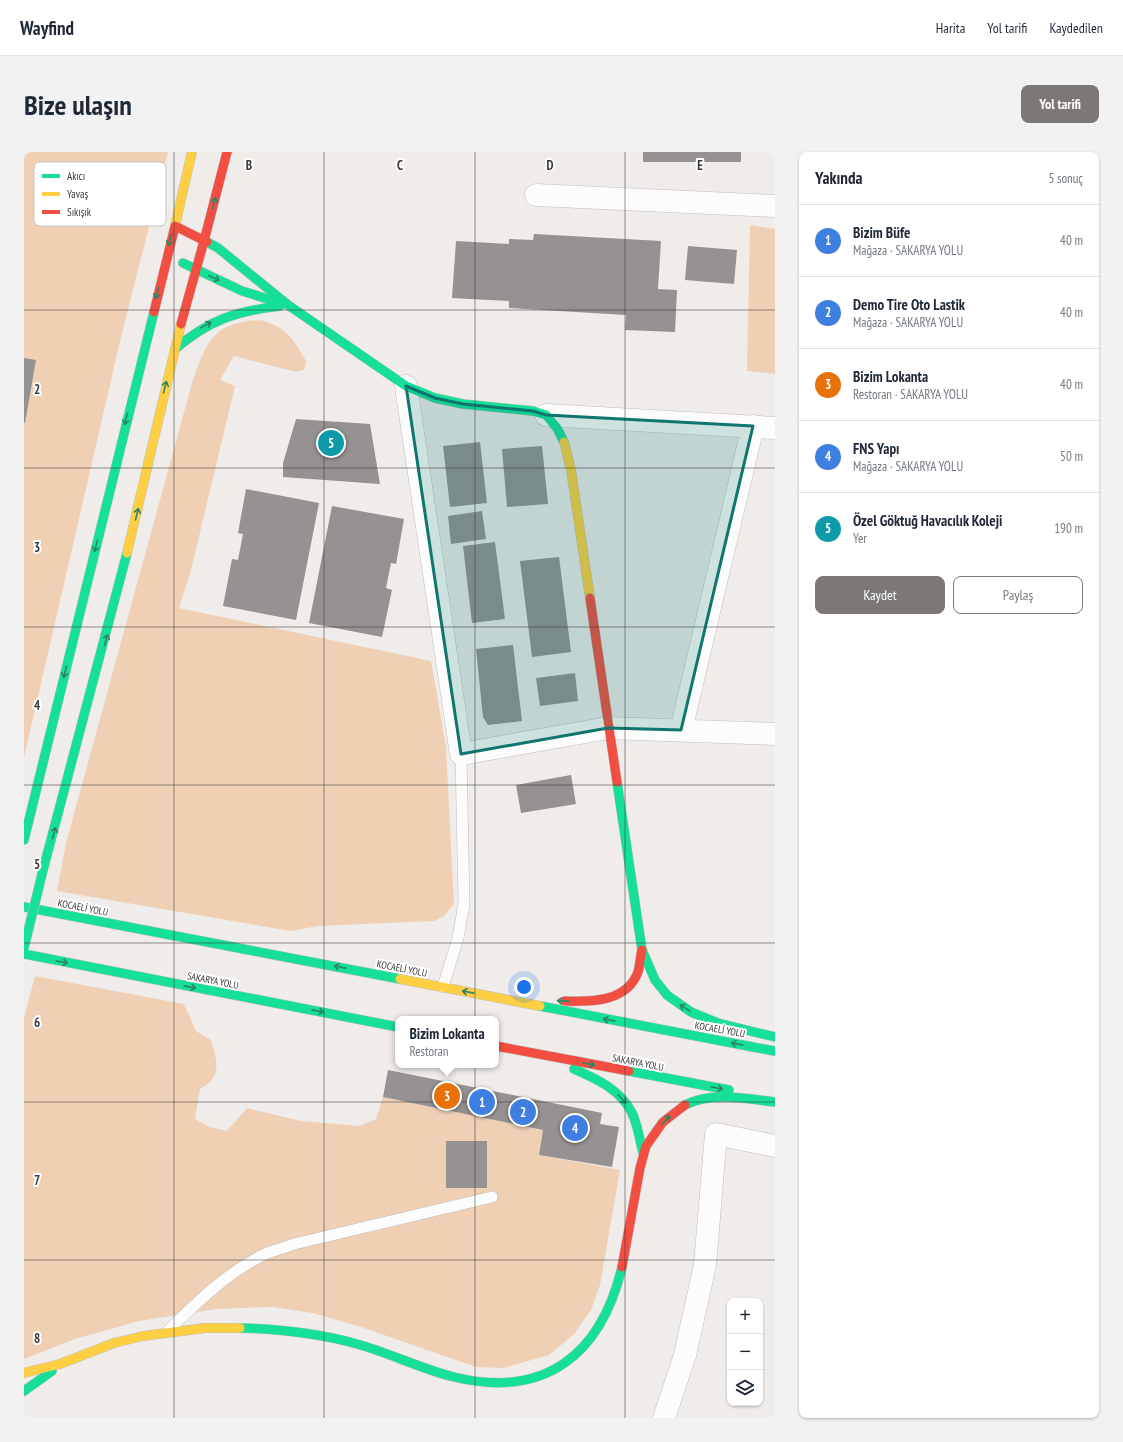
<!DOCTYPE html>
<html lang="tr">
<head>
<meta charset="utf-8">
<style>
  body { margin:0; font-family:"PT Sans Narrow",sans-serif; background:#f2f2f3; color:#1f2937 }
  .controls { position:absolute; right:12px; bottom:12px; display:grid; overflow:hidden; border-radius:8px; box-shadow:0 1px 3px #0004 }
  .controls button { width:36px; height:36px; display:grid; place-items:center; padding:0; border:0; border-bottom:1px solid #e0e1e3; background:#fff; color:#1f2937; font:20px sans-serif }
  .you { position:absolute; left:500px; top:835px; width:14px; height:14px; margin:-10px; border:3px solid #fff; border-radius:50%; background:#1a73e8; box-shadow:0 0 0 6px #1a73e833 }
  .badge { display:grid; place-items:center; width:26px; height:26px; border-radius:50%; background:#7b7876; color:#fff; font-size:13px; font-weight:700 }
  .pin { position:absolute; translate:-50% -50%; border:2px solid #fff; box-shadow:0 1px 4px #0006 }
  .popup { position:absolute; left:371px; top:864px; width:104px; height:52px; box-sizing:border-box; display:grid; place-content:center; border-radius:8px; background:#fff; filter:drop-shadow(0 1px 3px #0005); font-size:13px; white-space:nowrap; color:#747a83 }
  .popup b { font-size:15px; color:#1f2937 }
  .popup::after { content:''; position:absolute; left:50%; top:100%; margin-left:-8px; border:8px solid transparent; border-top-color:#fff }
  .list { margin:0; padding:0; list-style:none }
  h2 { display:flex; justify-content:space-between; align-items:center; height:52px; margin:0; padding:0 16px; font-size:17px }
  h2 small { font-size:13px; font-weight:400; color:#747a83 }
  .list li { display:grid; grid-template-columns:26px 1fr auto; gap:12px; align-items:center; box-sizing:border-box; height:72px; padding:0 16px; border-top:1px solid #e0e1e3 }
  .list b { display:block; font-size:15px; white-space:nowrap }
  .list p { margin:0; font-size:13px; white-space:nowrap; color:#747a83 }
  .list em { font-size:13px; font-style:normal; color:#747a83 }
  .actions { display:flex; gap:8px; padding:12px 16px }
  .actions a { flex:1; padding:9px 0; border:1px solid #7b7876; border-radius:8px; text-align:center; font-size:14px; color:#7b7876 }
  .actions .main { background:#7b7876; color:#fff }
  .icon { flex:none; width:22px; height:22px; fill:none; stroke:currentColor; stroke-width:2; stroke-linecap:round; stroke-linejoin:round }
  .map { position:relative; flex:none; width:751px; height:1266px; overflow:hidden; border-radius:8px }
  header { display:flex; align-items:center; gap:24px; box-sizing:border-box; height:56px; padding:0 20px; background:#fff; border-bottom:1px solid #e0e1e3 }
  header strong { font-size:19px }
  nav { display:flex; gap:22px; margin-inline-start:auto; font-size:14px }
  .intro { display:flex; align-items:center; justify-content:space-between; box-sizing:border-box; height:96px; padding:0 24px }
  h1 { margin:0; font-size:28px }
  .button { padding:10px 18px; border-radius:8px; background:#7b7876; color:#fff; font-size:14px; font-weight:700 }
  main { display:flex; gap:24px; padding:0 24px }
  aside { flex:1; background:#fff; border-radius:8px; box-shadow:0 1px 3px #0004 }
  .map>svg:first-child { display:block }
</style>
</head>
<body>
<header>
<strong>Wayfind</strong>
<nav><a>Harita</a><a>Yol tarifi</a><a>Kaydedilen</a></nav>
</header>
<div class="intro"><h1>Bize ulaşın</h1><a class="button">Yol tarifi</a></div>
<main>
<div class="map">
<svg width="751" height="1266" viewBox="0 0 751 1266">
  <rect width="100%" height="100%" fill="#efecea"/>
  <!-- green -->
  <path fill="#efd0b5" d="M 0,0 L 144,0 L 97,185 L 0,605 Z
    M 726,73 L 751,77 L 751,222 L 723,219 Z
    M 236,168 C 262,175 269,186 282,209 L 280,218 L 272,220 L 210,204 L 196,228 L 211,234 L 167,418 L 155,456 L 407,509 L 422,595 L 430,752 L 420,764 L 410,769 L 294,774 L 267,779 L 33,739 L 42,691 L 168,231 C 182,191 188,170 236,168 Z
    M 11,824 L 160,852 L 172,879 L 187,888 C 193,910 199,924 176,937 L 171,967 L 186,975 L 203,979 L 223,956 L 277,969 L 336,974 L 352,967 L 359,945 L 519,978 L 515,1003 L 596,1018 L 576,1133 L 567,1158 L 550,1182 L 525,1203 L 480,1216 L 452,1215 L 337,1175 L 289,1161 L 248,1155 L 192,1157 L 115,1169 L 51,1187 L 0,1207 L 0,866 Z"/>
  <!-- building -->
  <path fill="#959291" d="M 619,0 L 717,0 L 717,10 L 619,10 Z
    M 510,82 L 637,89 L 634,137 L 653,138 L 651,180 L 601,178 L 602,163 L 485,156 L 485,149 L 428,146 L 432,89 L 485,92 L 485,87 L 509,88 Z
    M 664,94 L 713,98 L 710,132 L 661,128 Z
    M 0,206 L 12,208 L 1,271 L 0,271 Z
    M 272,267 L 346,272 L 356,332 L 259,325 L 259,311 Z
    M 456,290 L 463,351 L 426,355 L 419,294 Z
    M 518,294 L 524,352 L 483,355 L 478,297 Z
    M 222,337 L 295,351 L 272,468 L 199,454 L 208,407 L 214,408 L 219,382 L 214,381 Z
    M 308,354 L 380,367 L 372,412 L 367,411 L 362,436 L 368,438 L 358,485 L 285,471 Z
    M 458,359 L 462,387 L 427,392 L 424,364 Z
    M 471,390 L 481,467 L 448,471 L 439,394 Z
    M 535,405 L 547,500 L 508,505 L 496,409 Z
    M 489,493 L 498,569 L 464,573 L 459,565 L 452,497 Z
    M 551,521 L 554,549 L 516,554 L 512,526 Z
    M 547,623 L 552,652 L 497,661 L 492,633 Z
    M 364,918 L 578,961 L 576,972 L 595,975 L 588,1015 L 515,1003 L 519,978 L 359,945 Z
    M 422,989 L 463,989 L 463,1036 L 422,1036 Z"/>
  <g fill="none" stroke-linecap="round" stroke-linejoin="round">
    <!-- lane casing -->
    <g stroke="#c0bebc" stroke-width="12">
      <path id="lane" d="M 419,835 L 434,786 L 440,752 L 437,602
        M 145,1178 C 173,1150 204,1120 241,1102 C 250,1098 260,1096 270,1092 L 468,1045"/>
    </g>
    <!-- street casing -->
    <g stroke="#c0bebc" stroke-width="23">
      <path id="street" d="M 512,43 L 751,54
        M 382,234 L 437,602 L 584,576 L 751,582
        M 522,263 L 751,276
        M 657,578 L 729,274
        M 640,1266 L 661,1203 L 681,1113 L 692,982 L 751,994"/>
    </g>
    <!-- fast casing -->
    <g stroke="#c0bebc" stroke-width="10">
      <path id="fast" d="M 183,90 L 194,96 L 264,153 L 382,234 L 411,246 L 439,252 L 509,259 L 522,263 L 533,276 L 540,290
        M 159,111 L 218,139 L 257,151
        M 151,197 C 185,168 212,159 256,154
        M 593,630 L 618,798 L 631,828 L 643,843 L 667,860 L 694,871 L 751,885
        M 0,688 L 130,160
        M 19,718 L 103,401
        M 0,755 L 376,827
        M 0,802 L 374,875
        M 516,854 L 750,899
        M 550,917 C 573,927 597,938 608,961 C 614,973 615,987 619,1000
        M 605,919 L 705,938
        M 661,953 C 688,939 723,947 751,950
        M 216,1176 C 256,1177 294,1181 333,1192 C 366,1201 397,1217 430,1225 C 521,1247 577,1203 598,1115
        M 0,1239 L 28,1219"/>
    </g>
    <!-- slow casing -->
    <g stroke="#c0bebc" stroke-width="10">
      <path id="slow" d="M 151,74 L 168,0
        M 540,290 L 547,318 L 566,446
        M 103,401 L 157,172
        M 376,827 L 516,854
        M 0,1221 L 36,1212 L 90,1191 L 119,1184 L 181,1176 L 216,1176"/>
    </g>
    <!-- jam casing -->
    <g stroke="#c0bebc" stroke-width="10">
      <path id="jam" d="M 180,89 L 203,0
        M 130,160 L 151,74 L 183,90
        M 157,172 L 180,89
        M 566,446 L 593,630
        M 541,849 C 567,850 603,850 614,820 C 616,813 616,805 618,798
        M 472,894 L 605,919
        M 598,1115 L 616,1016 L 622,994 L 639,970 L 661,953"/>
    </g>
    <!-- lane -->
    <use href="#lane" stroke="#fdfcfc" stroke-width="11"/>
    <!-- street -->
    <use href="#street" stroke="#fdfcfc" stroke-width="22"/>
    <!-- fast -->
    <use href="#fast" stroke="#16e098" stroke-width="9"/>
    <!-- slow -->
    <use href="#slow" stroke="#ffcf43" stroke-width="9"/>
    <!-- jam -->
    <use href="#jam" stroke="#f24e42" stroke-width="9"/>
    <!-- fast-bridge casing -->
    <g stroke="#c0bebc" stroke-width="10" stroke-linecap="butt">
      <path id="fast-bridge" d="M 0,796 L 19,718"/>
    </g>
    <!-- fast-bridge -->
    <use href="#fast-bridge" stroke="#16e098" stroke-width="9"/>
  </g>
  <!-- one-way arrows -->
  <defs><path id="oneway-shaft" d="M-6 0H5M1.5-3L5.5 0L1.5 3" fill="none" stroke-width="1.6" stroke-linecap="round" stroke-linejoin="round"/></defs>
  <g stroke="#2b8563">
    <use href="#oneway-shaft" transform="translate(190 51) rotate(-76)"/>
    <use href="#oneway-shaft" transform="translate(146 88) rotate(105)"/>
    <use href="#oneway-shaft" transform="translate(190 126) rotate(25)"/>
    <use href="#oneway-shaft" transform="translate(133 141) rotate(104)"/>
    <use href="#oneway-shaft" transform="translate(182 173) rotate(-29)"/>
    <use href="#oneway-shaft" transform="translate(141 235) rotate(-76)"/>
    <use href="#oneway-shaft" transform="translate(102 267) rotate(104)"/>
    <use href="#oneway-shaft" transform="translate(113 362) rotate(-76)"/>
    <use href="#oneway-shaft" transform="translate(72 394) rotate(104)"/>
    <use href="#oneway-shaft" transform="translate(82 488) rotate(-75)"/>
    <use href="#oneway-shaft" transform="translate(41 520) rotate(104)"/>
    <use href="#oneway-shaft" transform="translate(30 681) rotate(-75)"/>
    <use href="#oneway-shaft" transform="translate(38 810) rotate(11)"/>
    <use href="#oneway-shaft" transform="translate(316 815) rotate(-169)"/>
    <use href="#oneway-shaft" transform="translate(166 835) rotate(11)"/>
    <use href="#oneway-shaft" transform="translate(444 840) rotate(-169)"/>
    <use href="#oneway-shaft" transform="translate(539 849) rotate(-176)"/>
    <use href="#oneway-shaft" transform="translate(661 856) rotate(-149)"/>
    <use href="#oneway-shaft" transform="translate(294 859) rotate(11)"/>
    <use href="#oneway-shaft" transform="translate(585 868) rotate(-169)"/>
    <use href="#oneway-shaft" transform="translate(713 892) rotate(-170)"/>
    <use href="#oneway-shaft" transform="translate(565 912) rotate(11)"/>
    <use href="#oneway-shaft" transform="translate(693 936) rotate(11)"/>
    <use href="#oneway-shaft" transform="translate(598 947) rotate(48)"/>
    <use href="#oneway-shaft" transform="translate(642 968) rotate(-45)"/>
  </g>
  <!-- marked area -->
  <path fill="#0f766e" fill-opacity="0.2" stroke="#0f766e" stroke-width="3" stroke-linejoin="round" d="M 382,234 L 411,246 L 439,252 L 509,259 L 522,263 L 729,274 L 657,578 L 584,576 L 437,602 Z"/>
  <!-- grid -->
  <path fill="none" stroke="#3c3a38" stroke-width="1" stroke-opacity="0.55" d="M 150,0 L 150,1266M 300,0 L 300,1266M 451,0 L 451,1266M 601,0 L 601,1266M 0,158 L 751,158M 0,316 L 751,316M 0,475 L 751,475M 0,633 L 751,633M 0,791 L 751,791M 0,950 L 751,950M 0,1108 L 751,1108"/>
  <g text-anchor="middle" stroke-width="4" stroke-linejoin="round" paint-order="stroke">
    <!-- street labels -->
    <g font-size="10" fill="#3c3a38" stroke="#fff">
      <text transform="translate(59 755) rotate(11)" y="4">KOCAELİ YOLU</text>
      <text transform="translate(378 816) rotate(11)" y="4">KOCAELİ YOLU</text>
      <text transform="translate(189 828) rotate(11)" y="4">SAKARYA YOLU</text>
      <text transform="translate(696 877) rotate(10)" y="4">KOCAELİ YOLU</text>
      <text transform="translate(614 910) rotate(11)" y="4">SAKARYA YOLU</text>
    </g>
  </g>
  <!-- legend -->
  <rect x="10" y="10" width="132" height="64" rx="6" fill="#fff" stroke="#c4c4c3" stroke-width="1"/>
  <rect x="18" y="22" width="18" height="4" fill="#16e098"/>
  <rect x="18" y="40" width="18" height="4" fill="#ffcf43"/>
  <rect x="18" y="58" width="18" height="4" fill="#f24e42"/>
  <g font-size="11" fill="#3c3a38">
    <text x="43" y="28">Akıcı</text>
    <text x="43" y="46">Yavaş</text>
    <text x="43" y="64">Sıkışık</text>
  </g>
  <g font-size="13" text-anchor="middle" font-weight="bold" fill="#3c3a38" stroke="#fff" stroke-width="4" stroke-linejoin="round" paint-order="stroke">
    <text x="225" y="18">B</text>
    <text x="376" y="18">C</text>
    <text x="526" y="18">D</text>
    <text x="676" y="18">E</text>
    <text x="13" y="242">2</text>
    <text x="13" y="400">3</text>
    <text x="13" y="558">4</text>
    <text x="13" y="717">5</text>
    <text x="13" y="875">6</text>
    <text x="13" y="1033">7</text>
    <text x="13" y="1191">8</text>
  </g>
</svg>
<div class="controls">
<button>+</button>
<button>−</button>
<button><svg class="icon" aria-label="layers" viewBox="0 0 24 24"><path d="M12 4l9 5-9 5-9-5zM3 14l9 5 9-5"/></svg></button>
</div>
<div class="you"></div>
<div class="pin badge" style="left:458px;top:950px;background:#3f7fe0">1</div>
<div class="pin badge" style="left:499px;top:960px;background:#3f7fe0">2</div>
<div class="pin badge" style="left:423px;top:944px;background:#e8710a">3</div>
<div class="popup"><b>Bizim Lokanta</b>Restoran</div>
<div class="pin badge" style="left:551px;top:976px;background:#3f7fe0">4</div>
<div class="pin badge" style="left:307px;top:291px;background:#0f9aa8">5</div>
</div>
<aside>
<h2>Yakında<small>5 sonuç</small></h2>
<ul class="list">
<li><span class="badge" style="background:#3f7fe0">1</span><div><b>Bizim Büfe</b><p>Mağaza · SAKARYA YOLU</p></div><em>40 m</em></li>
<li><span class="badge" style="background:#3f7fe0">2</span><div><b>Demo Tire Oto Lastik</b><p>Mağaza · SAKARYA YOLU</p></div><em>40 m</em></li>
<li><span class="badge" style="background:#e8710a">3</span><div><b>Bizim Lokanta</b><p>Restoran · SAKARYA YOLU</p></div><em>40 m</em></li>
<li><span class="badge" style="background:#3f7fe0">4</span><div><b>FNS Yapı</b><p>Mağaza · SAKARYA YOLU</p></div><em>50 m</em></li>
<li><span class="badge" style="background:#0f9aa8">5</span><div><b>Özel Göktuğ Havacılık Koleji</b><p>Yer</p></div><em>190 m</em></li>
</ul>
<div class="actions"><a class="main">Kaydet</a><a>Paylaş</a></div>
</aside>
</main>
</body>
</html>
